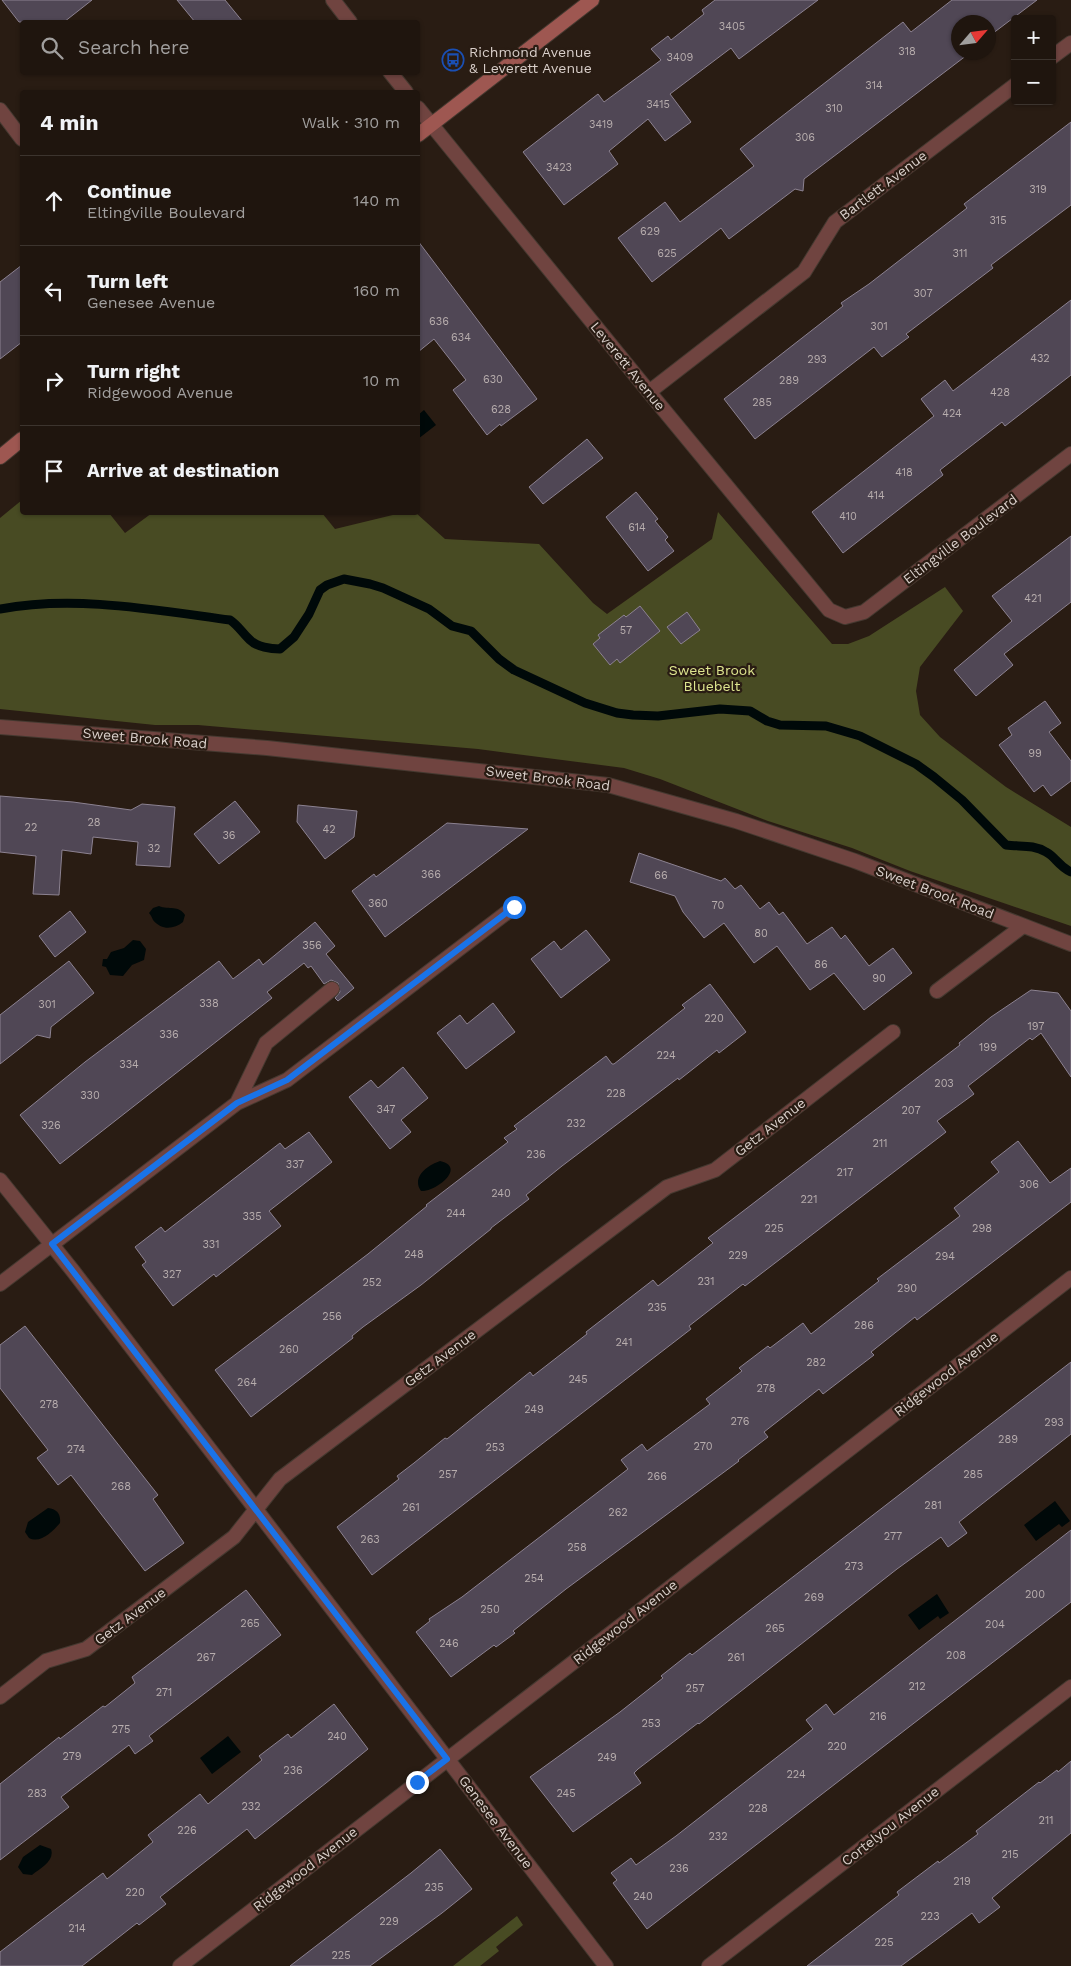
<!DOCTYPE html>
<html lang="en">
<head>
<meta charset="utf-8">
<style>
  body { margin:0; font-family:"Work Sans",sans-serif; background:#271e17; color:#f1f3f6 }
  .controls { position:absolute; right:15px; top:15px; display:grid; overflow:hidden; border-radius:5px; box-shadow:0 1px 4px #0004 }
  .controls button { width:45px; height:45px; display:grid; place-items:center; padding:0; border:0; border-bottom:1px solid #3c342e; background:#1f150e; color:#f1f3f6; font:25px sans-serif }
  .compass { position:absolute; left:951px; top:15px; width:45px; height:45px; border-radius:50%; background:#1f150e; box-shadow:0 1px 4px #0004; rotate:62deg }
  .stop { position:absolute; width:15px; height:15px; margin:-11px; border:4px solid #1a73e8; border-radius:50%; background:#fff }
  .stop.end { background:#1a73e8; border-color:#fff; box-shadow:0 1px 5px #0008 }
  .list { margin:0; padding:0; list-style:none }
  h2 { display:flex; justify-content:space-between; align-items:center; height:65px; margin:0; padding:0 20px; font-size:21px }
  h2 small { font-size:16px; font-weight:400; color:#a19f9e }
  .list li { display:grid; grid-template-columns:32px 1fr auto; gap:15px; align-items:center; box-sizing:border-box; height:90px; padding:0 20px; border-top:1px solid #3c342e }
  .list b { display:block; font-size:19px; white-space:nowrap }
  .list p { margin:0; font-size:16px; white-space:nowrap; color:#a19f9e }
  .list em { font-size:16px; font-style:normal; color:#a19f9e }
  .icon { flex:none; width:28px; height:28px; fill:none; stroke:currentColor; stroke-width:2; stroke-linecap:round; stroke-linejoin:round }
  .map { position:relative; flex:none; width:1071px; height:1966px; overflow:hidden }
  .search { position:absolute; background:#1f150e; box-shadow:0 1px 4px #0004; left:20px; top:20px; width:400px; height:55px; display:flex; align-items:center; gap:12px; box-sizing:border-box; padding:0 18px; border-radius:5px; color:#a19f9e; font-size:19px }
  .panel { position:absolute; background:#1f150e; box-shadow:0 1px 4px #0004; left:20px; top:90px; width:400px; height:425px; border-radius:5px }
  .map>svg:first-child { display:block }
</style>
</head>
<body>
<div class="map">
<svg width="1071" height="1966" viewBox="0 0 1071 1966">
  <rect width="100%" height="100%" fill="#291c13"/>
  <!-- green -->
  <path fill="#484b23" d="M 22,500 L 22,512 L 109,513 L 125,533 L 152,513 L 322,513 L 335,529 L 401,513 L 416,513 L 445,539 L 539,544 L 593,603 L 607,614 L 712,539 L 718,512 L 832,644 L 848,644 L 869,636 L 945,587 L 963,611 L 920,667 L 916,691 L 920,715 L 940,737 L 1006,787 L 1071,827 L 1071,926 L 910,871 L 852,848 L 768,821 L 660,779 L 624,768 L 478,749 L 198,725 L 155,725 L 0,709 L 0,518 Z
    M 517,1916 L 523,1925 L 496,1947 L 499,1951 L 480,1966 L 453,1966 Z"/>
  <!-- water -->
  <path fill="#000909" d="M 424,410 L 436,425 L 418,439 L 418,415 Z
    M 159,906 C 169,910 179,905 185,915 L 183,922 C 174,929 162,931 153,920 C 152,918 151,915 149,913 L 153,908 Z
    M 133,940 L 140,941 L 146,949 L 144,960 L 132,965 L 123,976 L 110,975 L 106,967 L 102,966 L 103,959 L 107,959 L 111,952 L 124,948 Z
    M 440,1161 C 467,1167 436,1192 421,1191 C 411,1177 428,1165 440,1161 Z
    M 1055,1501 L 1070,1521 L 1062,1527 L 1059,1524 L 1036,1541 L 1024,1525 Z
    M 48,1508 C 57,1509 61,1514 60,1523 C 53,1531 41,1544 29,1538 L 25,1532 L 28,1522 Z
    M 937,1594 L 949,1613 L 940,1619 L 938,1616 L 919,1630 L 908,1615 Z
    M 228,1736 L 241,1752 L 212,1774 L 200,1758 Z
    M 40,1845 L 51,1849 C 55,1861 41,1868 32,1875 L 23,1874 L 18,1867 L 23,1857 Z"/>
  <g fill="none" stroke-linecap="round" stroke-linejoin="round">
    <!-- stream -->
    <path stroke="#000909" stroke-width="9" d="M 0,609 C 75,595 155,610 230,620 C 239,626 242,633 250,640 C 257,647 271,649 280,649 L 294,637 L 309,614 L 320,590 L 327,585 L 344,579 L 370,584 L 383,588 L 429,609 L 452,626 L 471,631 L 499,659 L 514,670 L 585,703 L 617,713 L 633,715 L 658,716 L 720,709 L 750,711 L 767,721 L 780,725 L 826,726 L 860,736 L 916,764 L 934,777 L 962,800 L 1006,845 C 1020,847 1033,844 1046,852 C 1056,857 1057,865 1071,872"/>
  </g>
  <!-- building -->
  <path fill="#504755" stroke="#8c8291" d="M 2,0 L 92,0 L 64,22 L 19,22 Z
    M 177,0 L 225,0 L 243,22 L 195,22 Z
    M 715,0 L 818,0 L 739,59 L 731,48 L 670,94 L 691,122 L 665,141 L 648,119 L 609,151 L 618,164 L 564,205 L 523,152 L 598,94 L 604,102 L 661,60 L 651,49 L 668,36 L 671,40 L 704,14 L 702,10 Z
    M 952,0 L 1037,0 L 988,37 L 988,22 L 958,22 L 958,52 L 971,52 L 804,179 L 803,191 L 795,189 L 729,239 L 721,228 L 652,282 L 618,238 L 665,202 L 680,222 L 754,166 L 740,149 L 903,22 L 911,32 Z
    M 1071,122 L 1071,205 L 991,265 L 993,268 L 906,334 L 909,337 L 882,357 L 874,347 L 755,439 L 724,399 L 843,306 L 841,303 L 869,284 L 967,208 L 964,204 Z
    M 418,241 L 537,399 L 501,426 L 500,424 L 487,435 L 453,390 L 466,380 L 434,339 L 418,352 Z
    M 22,265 L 22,342 L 0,359 L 0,282 Z
    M 1071,300 L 1071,375 L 1005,426 L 1002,422 L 940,470 L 943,475 L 843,553 L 812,512 L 934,416 L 921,399 L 945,380 L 953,391 Z
    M 587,439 L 603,458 L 543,504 L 529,487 Z
    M 636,492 L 658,519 L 655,521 L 668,537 L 665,540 L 674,551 L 648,571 L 606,517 Z
    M 1071,536 L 1071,602 L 1004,654 L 1013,665 L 976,696 L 954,670 L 1012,621 L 992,596 Z
    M 640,606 L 660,631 L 620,663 L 617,659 L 610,665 L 593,644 L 600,638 L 598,635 L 624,615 L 626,617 Z
    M 687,612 L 700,630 L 681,644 L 667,627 Z
    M 1045,701 L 1061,723 L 1049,732 L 1071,761 L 1071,781 L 1051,796 L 1043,785 L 1034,792 L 999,745 L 1012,735 L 1008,728 Z
    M 0,796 L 73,802 L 131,810 L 142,804 L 175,807 L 170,867 L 136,865 L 138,842 L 93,837 L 91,854 L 62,850 L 59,895 L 33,894 L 36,856 L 0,852 Z
    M 235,801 L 260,832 L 219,864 L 194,834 Z
    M 298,805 L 357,811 L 354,837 L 325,859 L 297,822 Z
    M 447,823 L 528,829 L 385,937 L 352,891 L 374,874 L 376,877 Z
    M 639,853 L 721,881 L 725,878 L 735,889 L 741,885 L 760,909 L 769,902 L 779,915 L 783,912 L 807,944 L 832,927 L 841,939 L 845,935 L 869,966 L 893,948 L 912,973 L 864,1010 L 834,973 L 810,990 L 777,946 L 754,963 L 724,923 L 704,938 L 683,912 L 675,896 L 630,882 Z
    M 70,911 L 86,932 L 55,957 L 39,936 Z
    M 315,922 L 335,946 L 326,954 L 354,988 L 338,1001 L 335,998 L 340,992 L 338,983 L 331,980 L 324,984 L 311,966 L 308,968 L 304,963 L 267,992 L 272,998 L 60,1164 L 20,1115 L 85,1062 L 219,961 L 233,979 L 259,959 L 263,965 Z
    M 586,930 L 610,960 L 561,998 L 531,959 L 554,941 L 561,950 Z
    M 69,961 L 94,993 L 51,1027 L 50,1038 L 37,1035 L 0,1064 L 0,1015 Z
    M 710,984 L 746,1032 L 719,1053 L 717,1050 L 679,1080 L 678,1078 L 562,1166 L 526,1195 L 529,1199 L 491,1228 L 491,1229 L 421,1285 L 363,1327 L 352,1336 L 353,1338 L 251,1417 L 215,1370 L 368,1254 L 427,1206 L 426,1205 L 508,1142 L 504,1138 L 517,1129 L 514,1126 L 606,1056 L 612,1064 L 614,1064 L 685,1008 L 682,1005 Z
    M 1031,990 L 1058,993 L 1071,1011 L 1071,1077 L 1041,1033 L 1032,1040 L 1030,1038 L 968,1086 L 974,1094 L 937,1121 L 946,1132 L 745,1286 L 743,1284 L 689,1326 L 691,1329 L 372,1575 L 337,1527 L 399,1479 L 397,1476 L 414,1463 L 445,1438 L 447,1439 L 530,1372 L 533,1376 L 587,1334 L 586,1332 L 653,1280 L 658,1286 L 713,1243 L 708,1238 L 960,1045 L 959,1043 L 991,1017 Z
    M 493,1003 L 515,1032 L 466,1069 L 437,1033 L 460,1015 L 467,1024 Z
    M 403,1067 L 428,1098 L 401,1120 L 411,1132 L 390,1149 L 349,1097 L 371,1080 L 378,1088 Z
    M 309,1132 L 332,1162 L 269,1211 L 281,1226 L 216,1277 L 214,1274 L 173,1306 L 142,1265 L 146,1262 L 135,1247 L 161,1227 L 165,1232 L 280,1143 L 285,1149 Z
    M 1018,1141 L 1050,1183 L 1071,1168 L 1071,1202 L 917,1320 L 915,1317 L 871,1352 L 874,1355 L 823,1394 L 819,1389 L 764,1432 L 768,1437 L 738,1460 L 739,1461 L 566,1589 L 513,1631 L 515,1633 L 496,1647 L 494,1645 L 451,1677 L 416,1632 L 430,1621 L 429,1619 L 462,1597 L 628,1469 L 621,1460 L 642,1444 L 647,1451 L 710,1404 L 706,1399 L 742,1371 L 739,1368 L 768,1346 L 770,1348 L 803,1323 L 811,1334 L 879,1281 L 877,1279 L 960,1216 L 954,1208 L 999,1172 L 991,1162 Z
    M 25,1326 L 158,1495 L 153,1499 L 184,1543 L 145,1571 L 71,1475 L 58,1485 L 37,1458 L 48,1450 L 0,1388 L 0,1345 Z
    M 1071,1362 L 1071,1434 L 959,1522 L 967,1533 L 948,1547 L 941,1537 L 897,1569 L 699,1724 L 698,1723 L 638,1769 L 634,1773 L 641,1783 L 573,1832 L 530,1777 L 620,1712 L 663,1678 L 661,1676 L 690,1653 L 692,1655 Z
    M 1071,1530 L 1071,1602 L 647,1929 L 613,1883 L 617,1880 L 611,1873 L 631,1858 L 636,1865 L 676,1836 L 813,1729 L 806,1720 L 826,1704 L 834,1715 Z
    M 246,1590 L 281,1635 L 149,1736 L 153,1741 L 135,1754 L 129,1745 L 61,1797 L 69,1807 L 0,1860 L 0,1784 L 59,1737 L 60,1739 L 103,1706 L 105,1707 L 135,1683 L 132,1677 Z
    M 334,1704 L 368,1749 L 326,1783 L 255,1839 L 247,1829 L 160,1897 L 166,1904 L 139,1925 L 137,1923 L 82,1966 L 0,1966 L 0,1952 L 103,1873 L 107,1879 L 153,1842 L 148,1835 L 200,1794 L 208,1804 L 262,1760 L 259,1756 L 288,1734 L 291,1738 Z
    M 1071,1761 L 1071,1833 L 992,1898 L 1000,1907 L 979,1923 L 972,1913 L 901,1966 L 807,1966 L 899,1895 L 897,1892 L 938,1861 L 939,1863 L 978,1834 L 976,1831 L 1039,1782 L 1040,1783 L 1057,1770 L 1058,1772 Z
    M 440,1849 L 472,1889 L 442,1913 L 370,1966 L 290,1966 L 411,1873 Z"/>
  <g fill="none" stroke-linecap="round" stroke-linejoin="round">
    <!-- minor casing -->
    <g stroke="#453930" stroke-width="16">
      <path id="minor" d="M 333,0 L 350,22
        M 1052,57 L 1071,43
        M 390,72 L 406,92
        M 418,108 L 649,392 L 829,610 L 845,617 L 864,612 L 1071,454
        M 0,110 L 22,139
        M 649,392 L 804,272 L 835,222 L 1015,85
        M 0,727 L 267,748 L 608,785 L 736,821 L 855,861 L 1071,944
        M 937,991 L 1023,926
        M 237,1103 L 266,1043 L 332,989
        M 0,1180 L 73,1271 L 606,1966
        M 0,1284 L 237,1103 L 287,1080 L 514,907
        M 0,1697 L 46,1661 L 86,1649 L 234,1537 L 280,1479 L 667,1187 L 715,1170 L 893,1032
        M 180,1966 L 1071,1278
        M 709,1966 L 1071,1687"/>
    </g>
    <!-- secondary casing -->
    <g stroke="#453930" stroke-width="16">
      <path id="secondary" d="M 418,135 L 592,0
        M 0,457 L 22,439"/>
    </g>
    <!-- minor -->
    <use href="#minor" stroke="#704440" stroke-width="14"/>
    <!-- secondary -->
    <use href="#secondary" stroke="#9e5751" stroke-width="14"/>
  </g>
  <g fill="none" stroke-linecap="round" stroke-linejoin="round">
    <!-- route -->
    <path stroke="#1a73e8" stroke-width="6" d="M 417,1782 L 447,1759 L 52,1244 L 237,1103 L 287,1080 L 514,907"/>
  </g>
  <!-- icons -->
  <defs>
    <g id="bus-ring" transform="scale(1.125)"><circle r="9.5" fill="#291c13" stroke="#1a4fb4" stroke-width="1.5"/><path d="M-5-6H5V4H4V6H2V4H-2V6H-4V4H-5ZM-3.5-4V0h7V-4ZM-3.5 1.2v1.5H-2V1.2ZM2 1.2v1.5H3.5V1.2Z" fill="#1a4fb4"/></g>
  </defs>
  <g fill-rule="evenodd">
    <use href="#bus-ring" x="453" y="60"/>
  </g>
  <g text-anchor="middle" stroke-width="4.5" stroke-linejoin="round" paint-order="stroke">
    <!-- number labels -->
    <g font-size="11" fill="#b7adad">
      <text x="732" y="30">3405</text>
      <text x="907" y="55">318</text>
      <text x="680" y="61">3409</text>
      <text x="874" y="89">314</text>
      <text x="658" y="108">3415</text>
      <text x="834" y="112">310</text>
      <text x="601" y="128">3419</text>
      <text x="805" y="141">306</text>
      <text x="559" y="171">3423</text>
      <text x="1038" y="193">319</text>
      <text x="998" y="224">315</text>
      <text x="650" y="235">629</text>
      <text x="667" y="257">625</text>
      <text x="960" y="257">311</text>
      <text x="923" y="297">307</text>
      <text x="439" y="325">636</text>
      <text x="879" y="330">301</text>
      <text x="461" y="341">634</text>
      <text x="1040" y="362">432</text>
      <text x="817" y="363">293</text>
      <text x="493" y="383">630</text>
      <text x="789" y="384">289</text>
      <text x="1000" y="396">428</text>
      <text x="762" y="406">285</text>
      <text x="501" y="413">628</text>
      <text x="952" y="417">424</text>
      <text x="904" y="476">418</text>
      <text x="876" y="499">414</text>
      <text x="848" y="520">410</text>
      <text x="637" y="531">614</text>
      <text x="1033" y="602">421</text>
      <text x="626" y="634">57</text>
      <text x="1035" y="757">99</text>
      <text x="94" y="826">28</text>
      <text x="31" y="831">22</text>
      <text x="329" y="833">42</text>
      <text x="229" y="839">36</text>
      <text x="154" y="852">32</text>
      <text x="431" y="878">366</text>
      <text x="661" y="879">66</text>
      <text x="378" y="907">360</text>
      <text x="718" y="909">70</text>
      <text x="761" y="937">80</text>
      <text x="312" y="949">356</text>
      <text x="821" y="968">86</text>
      <text x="879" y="982">90</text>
      <text x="209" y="1007">338</text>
      <text x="47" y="1008">301</text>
      <text x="714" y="1022">220</text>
      <text x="1036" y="1030">197</text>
      <text x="169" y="1038">336</text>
      <text x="988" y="1051">199</text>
      <text x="666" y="1059">224</text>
      <text x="129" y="1068">334</text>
      <text x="944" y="1087">203</text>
      <text x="616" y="1097">228</text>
      <text x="90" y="1099">330</text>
      <text x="386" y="1113">347</text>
      <text x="911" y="1114">207</text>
      <text x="576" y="1127">232</text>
      <text x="51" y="1129">326</text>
      <text x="880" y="1147">211</text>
      <text x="536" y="1158">236</text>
      <text x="295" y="1168">337</text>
      <text x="845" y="1176">217</text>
      <text x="1029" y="1188">306</text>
      <text x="501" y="1197">240</text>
      <text x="809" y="1203">221</text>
      <text x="456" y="1217">244</text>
      <text x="252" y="1220">335</text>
      <text x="774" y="1232">225</text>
      <text x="982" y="1232">298</text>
      <text x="211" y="1248">331</text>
      <text x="414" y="1258">248</text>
      <text x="738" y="1259">229</text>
      <text x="945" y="1260">294</text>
      <text x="172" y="1278">327</text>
      <text x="706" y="1285">231</text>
      <text x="372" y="1286">252</text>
      <text x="907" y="1292">290</text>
      <text x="657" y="1311">235</text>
      <text x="332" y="1320">256</text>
      <text x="864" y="1329">286</text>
      <text x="624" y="1346">241</text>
      <text x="289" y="1353">260</text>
      <text x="816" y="1366">282</text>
      <text x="578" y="1383">245</text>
      <text x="247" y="1386">264</text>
      <text x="766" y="1392">278</text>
      <text x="49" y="1408">278</text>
      <text x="534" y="1413">249</text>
      <text x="740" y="1425">276</text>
      <text x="1054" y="1426">293</text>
      <text x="1008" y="1443">289</text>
      <text x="703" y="1450">270</text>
      <text x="495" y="1451">253</text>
      <text x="76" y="1453">274</text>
      <text x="448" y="1478">257</text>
      <text x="973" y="1478">285</text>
      <text x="657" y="1480">266</text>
      <text x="121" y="1490">268</text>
      <text x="933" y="1509">281</text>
      <text x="411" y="1511">261</text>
      <text x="618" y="1516">262</text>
      <text x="893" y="1540">277</text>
      <text x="370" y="1543">263</text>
      <text x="577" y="1551">258</text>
      <text x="854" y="1570">273</text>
      <text x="534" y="1582">254</text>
      <text x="1035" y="1598">200</text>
      <text x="814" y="1601">269</text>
      <text x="490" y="1613">250</text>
      <text x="250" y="1627">265</text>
      <text x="995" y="1628">204</text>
      <text x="775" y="1632">265</text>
      <text x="449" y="1647">246</text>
      <text x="956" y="1659">208</text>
      <text x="206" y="1661">267</text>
      <text x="736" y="1661">261</text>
      <text x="917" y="1690">212</text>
      <text x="695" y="1692">257</text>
      <text x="164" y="1696">271</text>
      <text x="878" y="1720">216</text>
      <text x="651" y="1727">253</text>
      <text x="121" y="1733">275</text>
      <text x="337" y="1740">240</text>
      <text x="837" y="1750">220</text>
      <text x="72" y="1760">279</text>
      <text x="607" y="1761">249</text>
      <text x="293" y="1774">236</text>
      <text x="796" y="1778">224</text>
      <text x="37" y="1797">283</text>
      <text x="566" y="1797">245</text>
      <text x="251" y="1810">232</text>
      <text x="758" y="1812">228</text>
      <text x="1046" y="1824">211</text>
      <text x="187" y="1834">226</text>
      <text x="718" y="1840">232</text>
      <text x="1010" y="1858">215</text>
      <text x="679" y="1872">236</text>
      <text x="962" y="1885">219</text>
      <text x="434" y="1891">235</text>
      <text x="135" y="1896">220</text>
      <text x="643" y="1900">240</text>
      <text x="930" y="1920">223</text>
      <text x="389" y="1925">229</text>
      <text x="77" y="1932">214</text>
      <text x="884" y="1946">225</text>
      <text x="341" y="1959">225</text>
    </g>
    <!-- poi labels -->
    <g font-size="14" fill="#d9cfca" stroke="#291c13" text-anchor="start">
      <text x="469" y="57">Richmond Avenue<tspan x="469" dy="16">&amp; Leverett Avenue</tspan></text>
    </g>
    <!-- street labels -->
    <g font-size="14" fill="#d9cfca" stroke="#291c13">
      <text transform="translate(883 185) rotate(-37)" y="5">Bartlett Avenue</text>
      <text transform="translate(628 366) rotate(51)" y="5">Leverett Avenue</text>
      <text transform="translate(960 539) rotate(-37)" y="5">Eltingville Boulevard</text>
      <text transform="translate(145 738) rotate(5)" y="5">Sweet Brook Road</text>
      <text transform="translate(548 778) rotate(7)" y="5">Sweet Brook Road</text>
      <text transform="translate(935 892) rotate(21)" y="5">Sweet Brook Road</text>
      <text transform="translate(770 1127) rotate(-38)" y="5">Getz Avenue</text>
      <text transform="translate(440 1358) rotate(-37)" y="5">Getz Avenue</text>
      <text transform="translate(946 1374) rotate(-38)" y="5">Ridgewood Avenue</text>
      <text transform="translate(130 1616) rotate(-37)" y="5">Getz Avenue</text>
      <text transform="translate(625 1622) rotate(-38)" y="5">Ridgewood Avenue</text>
      <text transform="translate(496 1822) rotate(53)" y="5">Genesee Avenue</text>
      <text transform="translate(890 1826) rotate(-38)" y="5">Cortelyou Avenue</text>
      <text transform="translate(305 1869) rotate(-38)" y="5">Ridgewood Avenue</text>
    </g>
    <!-- park labels -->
    <g font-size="14" fill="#dee58f" stroke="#291c13">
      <text x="712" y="675">Sweet Brook<tspan x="712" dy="16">Bluebelt</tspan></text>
    </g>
  </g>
</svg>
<div class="controls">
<button>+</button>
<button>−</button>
</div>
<svg class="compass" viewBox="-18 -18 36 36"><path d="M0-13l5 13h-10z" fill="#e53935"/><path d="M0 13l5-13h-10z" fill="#a19f9e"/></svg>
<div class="stop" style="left:514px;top:907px"></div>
<div class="stop end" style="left:417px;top:1782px"></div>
<div class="search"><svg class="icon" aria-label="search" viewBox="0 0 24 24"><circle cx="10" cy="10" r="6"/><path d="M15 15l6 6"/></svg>Search here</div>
<section class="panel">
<h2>4 min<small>Walk · 310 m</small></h2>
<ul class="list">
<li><svg class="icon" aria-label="ahead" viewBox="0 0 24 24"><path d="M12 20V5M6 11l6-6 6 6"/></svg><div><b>Continue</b><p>Eltingville Boulevard</p></div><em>140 m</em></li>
<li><svg class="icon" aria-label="left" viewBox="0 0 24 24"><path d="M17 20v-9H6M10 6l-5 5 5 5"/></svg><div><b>Turn left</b><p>Genesee Avenue</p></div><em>160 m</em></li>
<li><svg class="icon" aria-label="right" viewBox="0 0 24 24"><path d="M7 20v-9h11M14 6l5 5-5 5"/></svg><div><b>Turn right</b><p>Ridgewood Avenue</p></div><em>10 m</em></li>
<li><svg class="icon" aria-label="arrive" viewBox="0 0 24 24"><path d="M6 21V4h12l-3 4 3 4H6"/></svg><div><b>Arrive at destination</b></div></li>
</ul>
</section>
</div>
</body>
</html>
